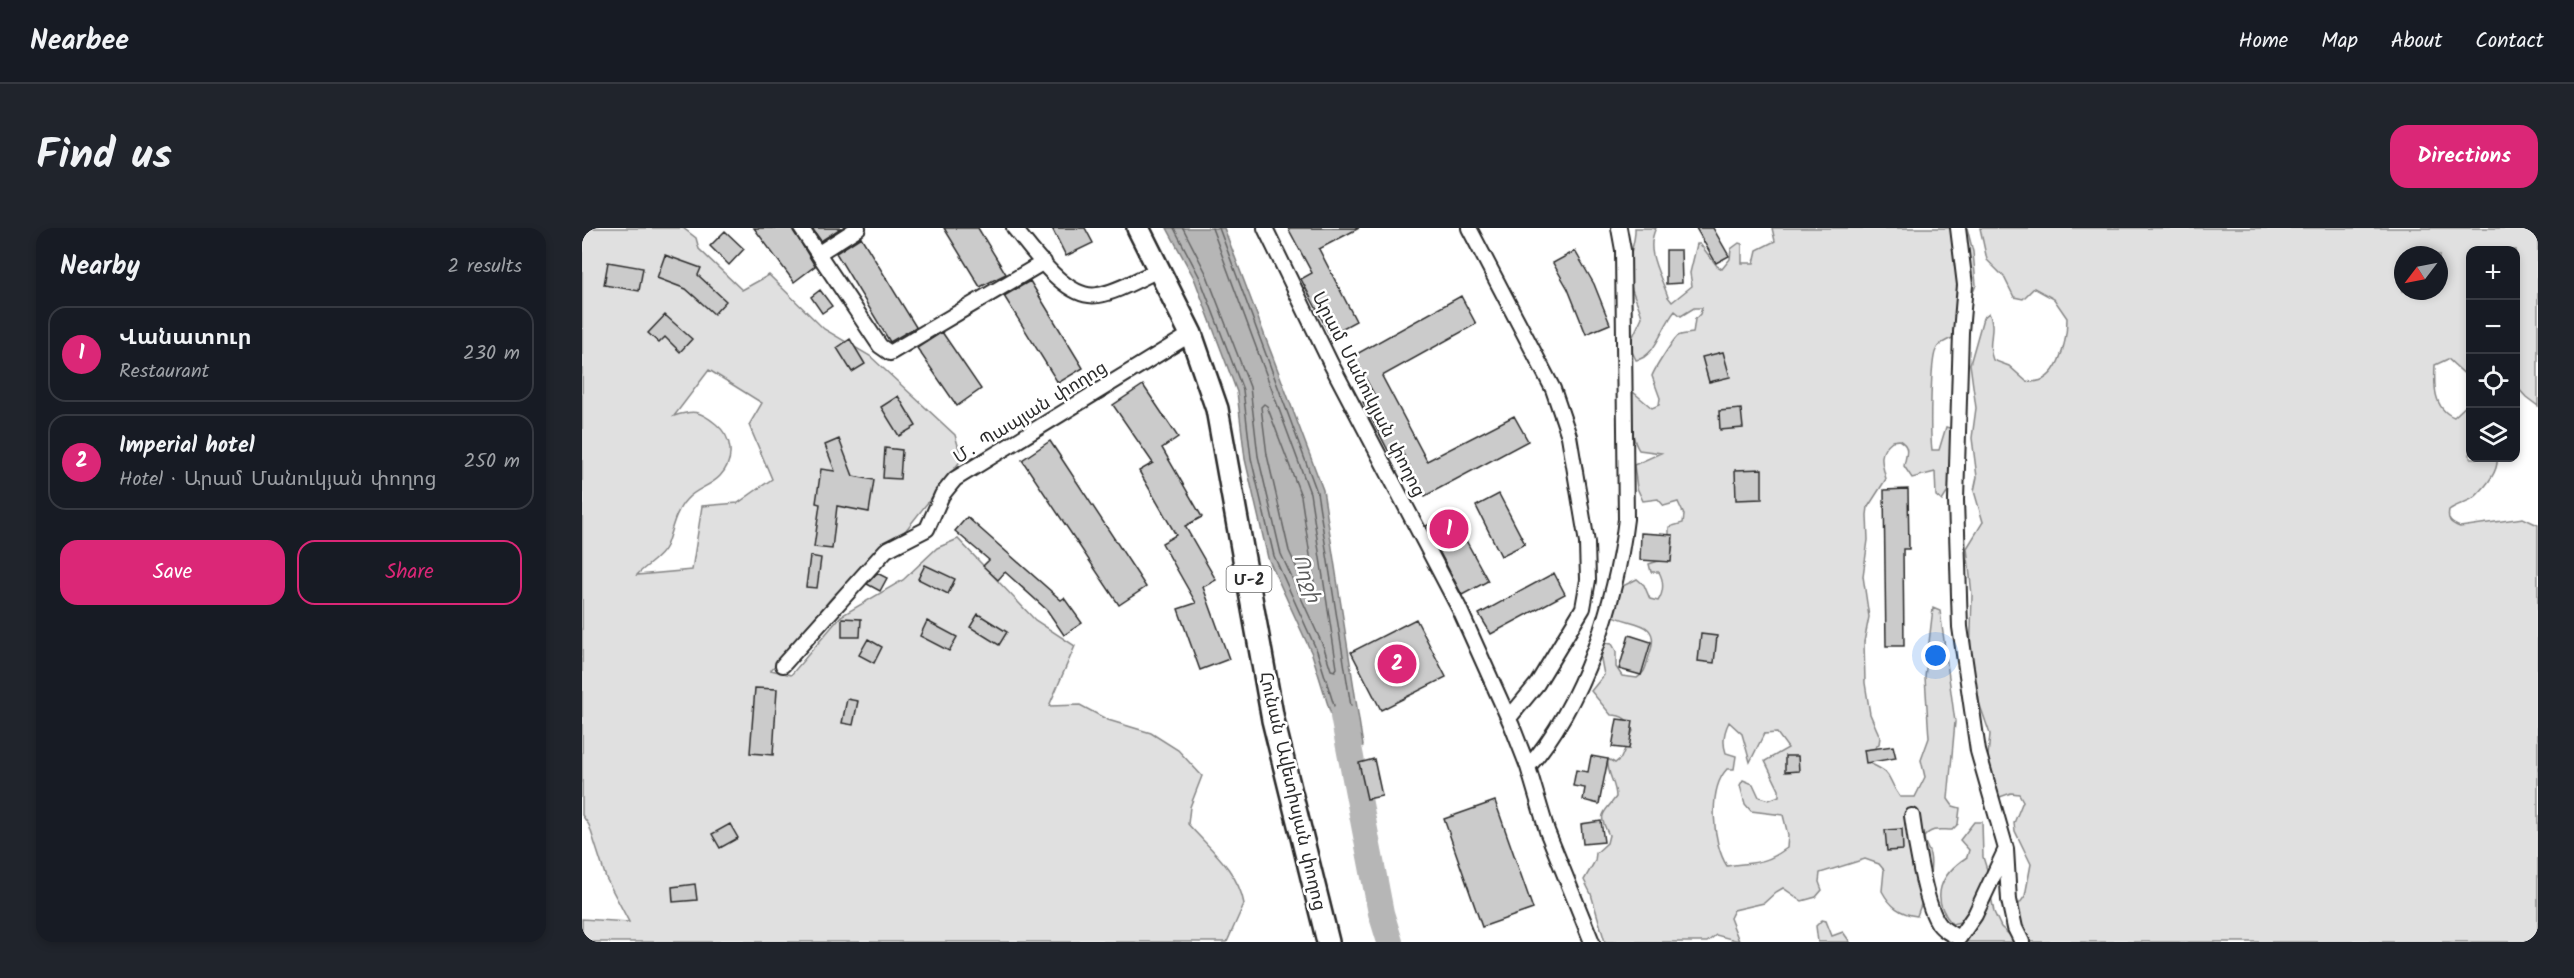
<!DOCTYPE html>
<html lang="en">
<head>
<meta charset="utf-8">
<style>
  body { margin:0; font-family:Kalam,"Noto Sans Armenian",sans-serif; background:#20242c; color:#f1f3f6 }
  .controls { position:absolute; right:18px; top:18px; display:grid; overflow:hidden; border-radius:12px; box-shadow:0 3px 9px #0003 }
  .controls button { width:54px; height:54px; display:grid; place-items:center; padding:0; border:0; border-bottom:2px solid #363941; background:#171b24; color:#f1f3f6; font:30px sans-serif }
  .compass { position:absolute; left:1812px; top:18px; width:54px; height:54px; border-radius:50%; background:#171b24; box-shadow:0 3px 9px #0003; rotate:238deg }
  .you { position:absolute; left:1354px; top:428px; width:21px; height:21px; margin:-15px; border:4px solid #fff; border-radius:50%; background:#1a73e8; box-shadow:0 0 0 9px #1a73e833 }
  .badge { display:grid; place-items:center; width:39px; height:39px; border-radius:50%; background:#db2777; color:#fff; font-size:20px; font-weight:700 }
  .pin { position:absolute; translate:-50% -50%; border:3px solid #fff; box-shadow:0 2px 6px #0006 }
  .list { margin:0; padding:0; list-style:none }
  h2 { display:flex; justify-content:space-between; align-items:center; height:78px; margin:0; padding:0 24px; font-size:26px }
  h2 small { font-size:20px; font-weight:400; color:#9ea1a6 }
  .list li { display:grid; grid-template-columns:39px 1fr auto; gap:18px; align-items:center; box-sizing:border-box; height:96px; margin:0 12px 12px; padding:0 12px; border:2px solid #363941; border-radius:18px }
  .list b { display:block; font-size:22px; white-space:nowrap }
  .list p { margin:0; font-size:20px; white-space:nowrap; color:#9ea1a6 }
  .list em { font-size:20px; font-style:normal; color:#9ea1a6 }
  .actions { display:flex; gap:12px; padding:18px 24px }
  .actions a { flex:1; padding:14px 0; border:2px solid #db2777; border-radius:18px; text-align:center; font-size:21px; color:#db2777 }
  .actions .main { background:#db2777; color:#fff }
  .icon { flex:none; width:33px; height:33px; fill:none; stroke:currentColor; stroke-width:2; stroke-linecap:round; stroke-linejoin:round }
  .map { position:relative; flex:none; width:1956px; height:714px; overflow:hidden; border-radius:18px }
  header { display:flex; align-items:center; gap:36px; box-sizing:border-box; height:84px; padding:0 30px; background:#171b24; border-bottom:2px solid #363941 }
  header strong { font-size:28px }
  nav { display:flex; gap:33px; margin-inline-start:auto; font-size:21px }
  .intro { display:flex; align-items:center; justify-content:space-between; box-sizing:border-box; height:144px; padding:0 36px }
  h1 { margin:0; font-size:42px }
  .button { padding:15px 27px; border-radius:18px; background:#db2777; color:#fff; font-size:21px; font-weight:700 }
  main { display:flex; gap:36px; padding:0 36px }
  aside { flex:1; background:#171b24; border-radius:18px; box-shadow:0 3px 9px #0003 }
  .map>svg:first-child { display:block }
</style>
</head>
<body>
<header>
<strong>Nearbee</strong>
<nav><a>Home</a><a>Map</a><a>About</a><a>Contact</a></nav>
</header>
<div class="intro"><h1>Find us</h1><a class="button">Directions</a></div>
<main>
<aside>
<h2>Nearby<small>2 results</small></h2>
<ul class="list">
<li><span class="badge">1</span><div><b>Վանատուր</b><p>Restaurant</p></div><em>230 m</em></li>
<li><span class="badge">2</span><div><b>Imperial hotel</b><p>Hotel · Արամ Մանուկյան փողոց</p></div><em>250 m</em></li>
</ul>
<div class="actions"><a class="main">Save</a><a>Share</a></div>
</aside>
<div class="map">
<svg width="1956" height="714" viewBox="0 0 1956 714">
  <rect width="100%" height="100%" fill="#fff"/>
  <filter id="ink" filterUnits="userSpaceOnUse"><feTurbulence type="fractalNoise" baseFrequency=".0167" numOctaves="2"/><feDisplacementMap in="SourceGraphic" scale="12" xChannelSelector="R" yChannelSelector="G"/><feConvolveMatrix kernelMatrix="1 2 1 2 8 2 1 2 1" color-interpolation-filters="sRGB"/></filter>
  <g filter="url(#ink)">
    <!-- green -->
    <path fill="#e0e0e0" stroke="#868686" stroke-width="1.5" fill-rule="evenodd" d="M 0,0 L 101,0 L 114,10 L 117,21 L 160,62 L 187,47 L 242,101 L 288,128 L 373,207 L 380,231 L 324,302 L 251,368 L 189,442 L 209,447 L 259,388 L 321,352 L 355,320 L 376,311 L 453,392 L 493,418 L 467,478 L 498,477 L 526,492 L 569,505 L 596,522 L 620,548 L 608,579 L 606,596 C 627,620 656,642 662,676 L 645,714 L 0,714 L 0,691 L 47,694 L 24,650 L 7,597 L 0,587 ZM 127,142 L 180,175 L 167,197 L 190,251 L 156,275 L 120,278 L 110,342 L 55,347 C 63,338 79,330 84,318 C 90,303 92,285 104,272 C 113,261 129,258 138,248 C 153,232 151,210 134,196 C 117,182 111,182 92,188 Z
      M 1053,0 L 1074,0 C 1062,23 1079,47 1086,69 L 1090,74 L 1110,58 L 1108,45 L 1115,16 L 1118,16 L 1135,38 L 1140,41 L 1148,31 L 1149,21 L 1157,15 L 1160,16 L 1160,35 L 1172,35 L 1175,22 L 1193,13 L 1190,0 L 1385,0 L 1391,24 L 1394,57 L 1373,109 C 1366,112 1357,115 1354,122 C 1348,133 1348,208 1350,222 L 1357,222 L 1364,199 L 1371,201 C 1372,224 1375,253 1360,273 L 1354,268 L 1353,244 L 1330,250 L 1322,238 C 1324,226 1329,219 1317,212 L 1310,213 C 1295,225 1300,235 1304,251 L 1286,279 L 1285,287 L 1286,312 L 1281,348 L 1287,389 L 1282,414 L 1283,455 L 1288,486 L 1298,509 L 1297,516 L 1286,527 L 1287,535 C 1314,547 1303,548 1318,569 L 1333,569 L 1343,549 L 1339,532 L 1347,510 L 1343,449 L 1351,380 L 1358,383 L 1373,494 L 1366,571 L 1371,578 L 1378,580 L 1376,596 L 1370,602 C 1358,602 1350,599 1342,609 C 1342,617 1347,620 1348,627 C 1352,646 1341,670 1335,688 C 1318,686 1308,678 1300,663 L 1302,642 L 1297,636 L 1283,631 L 1238,645 L 1237,654 L 1240,662 L 1234,669 L 1220,673 L 1201,660 L 1194,664 L 1182,675 L 1152,682 L 1148,690 L 1157,713 L 1134,707 L 1125,714 L 1023,714 L 1009,666 L 1002,652 L 1013,633 L 1014,625 L 1025,615 L 1027,607 C 1015,585 1021,587 1034,569 C 1034,554 1024,546 1026,531 L 1033,535 L 1039,530 L 1051,503 C 1047,492 1041,487 1029,487 L 1009,463 L 1022,447 L 1019,431 L 1022,415 L 1030,416 L 1034,423 L 1034,439 L 1040,448 L 1055,450 C 1065,444 1064,435 1068,425 C 1080,390 1046,398 1028,386 L 1035,361 L 1055,351 L 1062,357 L 1068,371 L 1076,373 C 1082,364 1082,353 1077,344 L 1069,344 L 1067,336 C 1081,331 1091,332 1091,314 L 1087,308 L 1087,299 L 1101,295 L 1102,287 L 1096,274 L 1082,278 L 1076,271 L 1061,273 L 1055,260 L 1052,237 L 1079,225 L 1057,222 C 1048,209 1050,186 1046,169 L 1051,164 L 1070,180 L 1077,177 L 1078,170 L 1070,148 C 1072,142 1092,110 1096,108 C 1100,106 1106,106 1111,105 L 1113,91 L 1118,86 L 1120,80 L 1112,80 L 1099,88 L 1093,83 C 1080,98 1074,129 1054,132 L 1047,117 L 1060,89 C 1056,73 1046,59 1046,42 C 1046,27 1054,16 1053,0 ZM 1147,494 L 1160,506 L 1168,534 L 1182,506 L 1195,505 L 1206,520 L 1183,533 L 1197,562 L 1197,568 L 1187,572 L 1177,569 L 1171,556 L 1161,552 L 1158,557 L 1163,576 L 1169,583 L 1201,587 L 1206,607 L 1205,620 C 1182,637 1172,634 1145,638 C 1130,615 1126,561 1145,541 L 1152,541 L 1154,528 L 1144,525 C 1140,514 1142,504 1147,494 Z
      M 1398,0 L 1956,0 L 1956,178 L 1944,169 L 1934,158 L 1934,22 L 1888,22 L 1888,151 L 1866,131 L 1853,137 C 1852,156 1851,181 1872,189 L 1888,174 L 1888,230 L 1915,230 C 1917,243 1903,259 1894,268 C 1887,274 1875,276 1867,282 C 1865,292 1868,295 1878,299 L 1941,290 L 1956,297 L 1956,714 L 1446,714 L 1438,701 L 1435,679 L 1443,668 L 1449,636 L 1433,603 L 1432,595 L 1441,573 L 1437,566 L 1429,565 L 1415,570 L 1405,540 L 1408,506 L 1392,460 L 1388,435 L 1390,367 L 1385,320 L 1401,294 L 1392,263 L 1395,249 L 1390,210 L 1394,180 L 1388,136 L 1401,90 L 1407,85 C 1415,101 1404,115 1411,132 L 1427,138 L 1444,153 C 1476,160 1485,114 1485,90 L 1472,71 L 1452,60 L 1441,71 L 1432,69 L 1422,49 L 1405,32 ZM 1821,27 L 1857,27 L 1857,63 L 1821,63 Z
      M 1392,594 L 1400,594 L 1401,629 L 1411,661 L 1409,668 L 1412,684 L 1419,699 L 1435,714 L 1384,714 L 1398,691 L 1394,677 L 1378,694 L 1370,696 C 1347,669 1359,646 1385,629 L 1387,622 L 1378,612 Z
      M 1240,692 L 1244,693 L 1250,708 L 1261,704 L 1268,714 L 1236,714 L 1234,698 Z"/>
    <!-- water -->
    <path fill="#b6b6b6" stroke="#7e7e7e" stroke-width="1.5" d="M 585,0 L 642,0 L 741,262 L 781,518 L 760,522 L 730,426 L 686,330 L 663,231 L 655,164 L 612,50 Z"/>
    <g fill="none" stroke-linecap="round" stroke-linejoin="round">
      <!-- shore -->
      <path stroke="#636363" stroke-width="1.5" d="M 592,0 L 617,48 L 661,162 L 669,230 L 692,328 L 735,423 L 763,513 L 772,514 L 774,510 L 735,264 L 637,0
        M 601,0 L 624,45 L 668,159 L 676,228 L 699,326 L 742,420 L 749,442 L 753,443 L 755,440 L 728,265 L 630,0
        M 682,176 L 685,178 L 719,268 L 734,367 L 732,370 L 728,369 L 707,323 L 685,227 L 679,179 Z"/>
      <!-- river -->
      <path stroke="#b6b6b6" stroke-width="26" d="M 761,488 L 799,685 L 808,714"/>
    </g>
    <!-- building -->
    <path fill="#cbcbcb" stroke="#2b2b2b" stroke-width="1.5" d="M 172,0 L 210,0 L 233,38 L 212,54 Z
      M 230,0 L 259,0 L 239,13 Z
      M 362,0 L 396,0 L 424,46 L 398,59 Z
      M 470,0 L 503,0 L 511,15 L 484,28 Z
      M 706,0 L 777,0 L 737,21 L 774,93 L 748,107 L 719,51 L 730,45 Z
      M 1114,0 L 1131,0 L 1147,28 L 1134,35 Z
      M 143,3 L 162,21 L 147,37 L 128,18 Z
      M 279,9 L 334,99 L 308,114 L 254,25 Z
      M 1084,22 L 1099,22 L 1100,55 L 1084,56 Z
      M 993,23 L 1012,56 L 1028,96 L 1004,106 L 986,61 L 971,35 Z
      M 83,27 L 119,40 L 116,47 L 144,73 L 132,86 L 104,61 L 75,50 Z
      M 26,34 L 61,40 L 57,63 L 22,57 Z
      M 448,53 L 501,140 L 476,155 L 422,68 Z
      M 238,62 L 250,78 L 240,85 L 229,69 Z
      M 879,68 L 894,96 L 800,148 L 845,233 L 932,188 L 946,213 L 843,268 L 820,224 L 810,230 L 781,174 L 793,168 L 771,128 Z
      M 83,87 L 110,111 L 98,124 L 83,109 L 77,115 L 66,105 Z
      M 360,104 L 399,161 L 375,178 L 335,120 Z
      M 268,111 L 283,136 L 270,144 L 255,120 Z
      M 1141,124 L 1148,149 L 1127,154 L 1120,129 Z
      M 561,157 L 596,209 L 580,220 L 620,289 L 603,298 L 634,352 L 621,359 L 647,431 L 618,442 L 596,381 L 614,375 L 580,315 L 594,307 L 557,243 L 571,235 L 531,177 Z
      M 316,168 L 334,198 L 317,208 L 299,179 Z
      M 1159,181 L 1161,200 L 1138,202 L 1137,183 Z
      M 257,211 L 271,248 L 292,252 L 287,284 L 255,278 L 250,321 L 232,319 L 238,276 L 234,275 L 239,241 L 253,243 L 243,217 Z
      M 468,213 L 564,359 L 537,377 L 440,232 Z
      M 303,220 L 320,222 L 318,251 L 301,250 Z
      M 1180,241 L 1180,271 L 1154,272 L 1153,242 Z
      M 1326,261 L 1327,321 L 1321,321 L 1322,418 L 1304,418 L 1302,262 Z
      M 917,266 L 943,316 L 919,328 L 894,278 Z
      M 869,285 L 906,353 L 880,367 L 844,298 Z
      M 385,289 L 479,372 L 482,370 L 500,395 L 482,407 L 465,382 L 423,344 L 416,352 L 401,338 L 407,332 L 373,303 Z
      M 1059,305 L 1091,307 L 1089,334 L 1058,332 Z
      M 228,328 L 239,330 L 235,360 L 224,359 Z
      M 343,337 L 373,351 L 366,366 L 336,351 Z
      M 295,345 L 305,350 L 298,363 L 285,356 Z
      M 972,345 L 983,366 L 909,406 L 897,386 Z
      M 396,386 L 425,404 L 417,417 L 388,399 Z
      M 260,390 L 279,391 L 278,409 L 260,409 Z
      M 834,391 L 864,449 L 799,482 L 769,424 Z
      M 345,393 L 375,409 L 367,423 L 338,408 Z
      M 1119,406 L 1135,408 L 1132,435 L 1116,433 Z
      M 1047,407 L 1069,414 L 1059,447 L 1037,441 Z
      M 286,411 L 300,419 L 292,435 L 277,427 Z
      M 173,460 L 195,461 L 191,527 L 168,525 Z
      M 265,471 L 276,473 L 271,497 L 260,495 Z
      M 1035,491 L 1051,493 L 1047,521 L 1030,519 Z
      M 1311,518 L 1314,530 L 1284,535 L 1282,522 Z
      M 1009,528 L 1026,531 L 1017,576 L 1001,572 L 1003,560 L 991,558 L 994,542 L 1006,544 Z
      M 1203,528 L 1216,528 L 1217,543 L 1203,544 Z
      M 792,531 L 800,568 L 785,571 L 777,535 Z
      M 913,573 L 951,681 L 900,699 L 862,591 Z
      M 1019,593 L 1022,614 L 1001,616 L 999,596 Z
      M 148,596 L 156,610 L 138,620 L 130,606 Z
      M 1320,601 L 1321,622 L 1305,623 L 1303,602 Z
      M 113,656 L 115,672 L 91,674 L 90,659 Z"/>
    <g fill="none" stroke-linecap="round" stroke-linejoin="round">
      <!-- minor casing -->
      <g stroke="#2b2b2b" stroke-width="18">
        <path id="minor" d="M 219,0 L 298,118 L 308,125 L 462,34
          M 432,0 C 450,21 484,73 516,67 C 536,64 558,50 577,42
          M 683,0 L 749,136 L 877,380 L 930,498 L 946,539 L 965,603 L 1010,714
          M 887,0 L 971,161 L 987,208 L 1005,315 L 1006,352 L 1001,380 L 955,456 L 927,490
          M 1376,0 L 1383,57 L 1379,104 L 1374,272 L 1378,399 L 1396,523 L 1424,621 L 1427,672 L 1433,700 L 1440,714
          M 237,25 L 276,0
          M 201,437 L 304,322 L 345,301 L 360,267 L 373,251 L 609,106
          M 946,539 C 1002,475 1034,374 1044,291 L 1041,22 L 1037,0
          M 1330,588 C 1333,611 1343,674 1355,693 C 1359,701 1369,706 1377,710 L 1393,687 L 1423,623"/>
      </g>
      <!-- highway casing -->
      <g stroke="#2b2b2b" stroke-width="26">
        <path id="highway" d="M 556,0 L 609,106 L 635,181 L 691,492 L 746,714"/>
      </g>
      <!-- minor -->
      <use href="#minor" stroke="#fff" stroke-width="14"/>
      <!-- highway -->
      <use href="#highway" stroke="#fff" stroke-width="21"/>
    </g>
  </g>
  <g text-anchor="middle" stroke-width="5" stroke-linejoin="round" paint-order="stroke">
    <!-- shield labels -->
    <rect fill="#fff" stroke="#6b6b6b" stroke-width="1.5" x="644.5" y="338" width="45" height="26" rx="4.5"/>
    <g font-size="16" font-weight="bold" fill="#2b2b2b">
      <text x="667" y="357">Մ-2</text>
    </g>
    <!-- street labels -->
    <g font-size="18" fill="#2b2b2b" stroke="#fff">
      <text transform="translate(787 166) rotate(63)" y="6">Արամ Մանուկյան փողոց</text>
      <text transform="translate(448 184) rotate(-32)" y="6">Մ․ Պապյան փողոց</text>
      <text transform="translate(711 563) rotate(77)" y="6">Հունան Ավետիսյան փողոց</text>
    </g>
    <!-- water labels -->
    <g font-size="20" font-style="italic" fill="#5c5c5c" stroke="#fff">
      <text transform="translate(726 350) rotate(73)" y="7">Ողջի</text>
    </g>
  </g>
</svg>
<div class="controls">
<button>+</button>
<button>−</button>
<button><svg class="icon" aria-label="locate" viewBox="0 0 24 24"><circle cx="12" cy="12" r="6"/><path d="M12 2v4M12 18v4M2 12h4M18 12h4"/></svg></button>
<button><svg class="icon" aria-label="layers" viewBox="0 0 24 24"><path d="M12 4l9 5-9 5-9-5zM3 14l9 5 9-5"/></svg></button>
</div>
<svg class="compass" viewBox="-18 -18 36 36"><path d="M0-13l5 13h-10z" fill="#e53935"/><path d="M0 13l5-13h-10z" fill="#9ea1a6"/></svg>
<div class="you"></div>
<div class="pin badge" style="left:867px;top:301px">1</div>
<div class="pin badge" style="left:815px;top:436px">2</div>
</div>
</main>
</body>
</html>
